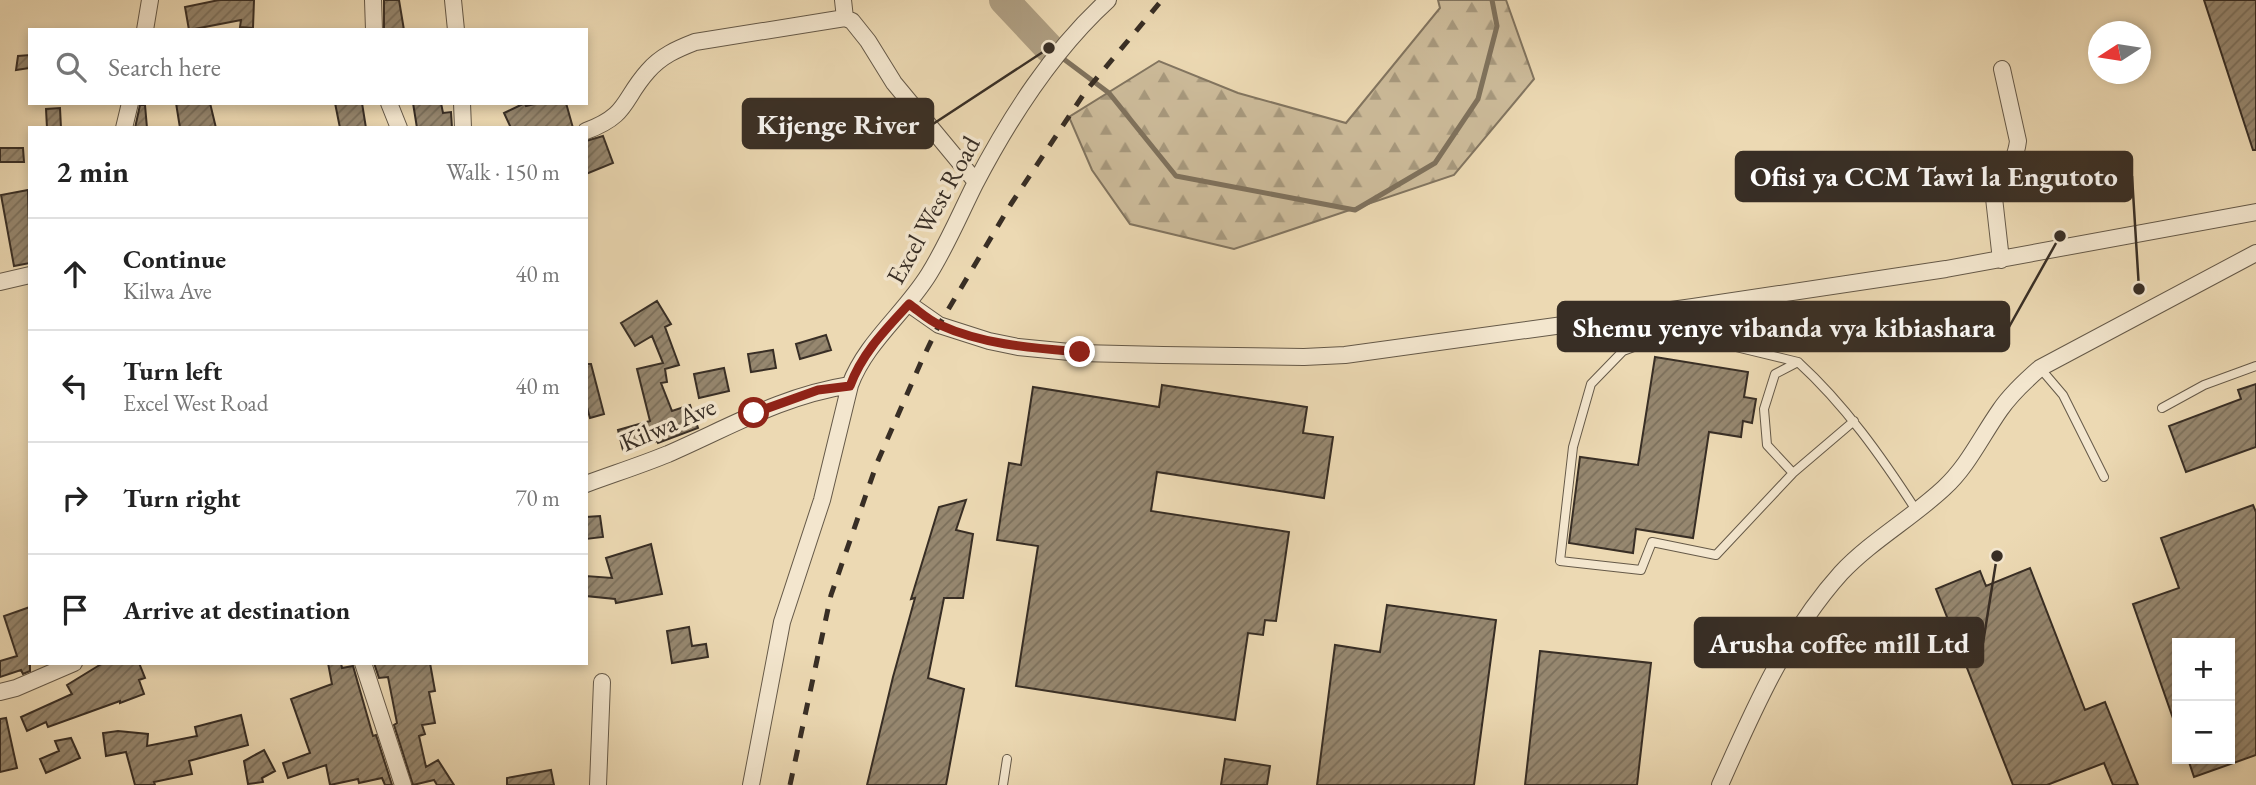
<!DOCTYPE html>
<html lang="en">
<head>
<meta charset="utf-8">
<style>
  body { margin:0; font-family:"EB Garamond",serif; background:#f6f6f6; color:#222 }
  .controls { position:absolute; right:21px; bottom:21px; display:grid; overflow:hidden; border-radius:0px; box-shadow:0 4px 10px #0003 }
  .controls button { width:63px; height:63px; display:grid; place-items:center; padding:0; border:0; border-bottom:2px solid #e0e0e0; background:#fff; color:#222; font:35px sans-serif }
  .compass { position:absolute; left:2088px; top:21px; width:63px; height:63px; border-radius:50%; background:#fff; box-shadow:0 4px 10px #0003; rotate:258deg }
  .stop { position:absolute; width:21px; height:21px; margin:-16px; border:5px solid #8f2418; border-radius:50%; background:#fff }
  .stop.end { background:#8f2418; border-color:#fff; box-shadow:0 2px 7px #0008 }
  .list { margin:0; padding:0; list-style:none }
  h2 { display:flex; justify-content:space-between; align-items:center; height:91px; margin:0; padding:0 28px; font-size:30px }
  h2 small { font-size:23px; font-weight:400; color:#767676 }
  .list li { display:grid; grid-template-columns:46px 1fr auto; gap:21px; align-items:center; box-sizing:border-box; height:112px; padding:0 28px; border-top:2px solid #e0e0e0 }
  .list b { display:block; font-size:26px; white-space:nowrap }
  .list p { margin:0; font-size:23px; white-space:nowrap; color:#767676 }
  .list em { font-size:23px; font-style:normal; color:#767676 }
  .icon { flex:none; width:38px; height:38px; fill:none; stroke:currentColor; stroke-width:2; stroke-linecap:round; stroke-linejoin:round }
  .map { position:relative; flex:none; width:2256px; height:785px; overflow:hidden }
  .search { position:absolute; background:#fff; box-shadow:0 4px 10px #0003; left:28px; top:28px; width:560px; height:77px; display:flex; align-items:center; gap:18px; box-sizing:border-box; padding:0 24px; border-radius:0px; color:#767676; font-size:26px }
  .panel { position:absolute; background:#fff; box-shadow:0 4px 10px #0003; left:28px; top:126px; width:560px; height:539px; border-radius:0px }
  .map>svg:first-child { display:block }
</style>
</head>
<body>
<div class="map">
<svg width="2256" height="785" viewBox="0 0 2256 785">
  <defs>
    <pattern id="forest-firs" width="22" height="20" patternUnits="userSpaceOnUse" patternTransform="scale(1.75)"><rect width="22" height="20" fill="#cdbc9b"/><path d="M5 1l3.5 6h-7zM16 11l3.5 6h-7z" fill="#a7997e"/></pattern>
    <pattern id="building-hatch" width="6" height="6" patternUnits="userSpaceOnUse" patternTransform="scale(1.75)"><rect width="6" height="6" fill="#96876f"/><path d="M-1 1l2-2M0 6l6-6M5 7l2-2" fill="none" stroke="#7b6f5b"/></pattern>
  </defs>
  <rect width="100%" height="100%" fill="#ecd9b3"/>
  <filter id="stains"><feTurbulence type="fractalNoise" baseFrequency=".00286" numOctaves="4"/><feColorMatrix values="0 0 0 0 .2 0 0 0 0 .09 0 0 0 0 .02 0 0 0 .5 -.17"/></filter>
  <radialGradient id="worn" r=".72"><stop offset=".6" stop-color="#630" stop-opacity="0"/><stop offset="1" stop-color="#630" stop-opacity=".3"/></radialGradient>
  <!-- forest -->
  <path fill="url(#forest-firs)" stroke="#827560" stroke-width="2" d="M 1438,0 L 1506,0 L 1534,79 L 1454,175 L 1234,249 L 1130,224 L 1092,170 L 1069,117 L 1159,61 L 1238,93 L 1346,123 L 1440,8 Z"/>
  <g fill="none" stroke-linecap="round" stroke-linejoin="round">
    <!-- stream -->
    <path stroke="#7f725d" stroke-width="5" d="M 1049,48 L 1109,93 L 1176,176 L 1355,210 L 1435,163 L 1478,99 L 1497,26 L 1492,0"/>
    <!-- river -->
    <path stroke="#af9f83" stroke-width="30" d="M 1004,0 L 1049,48"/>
  </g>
  <!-- building -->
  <path fill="url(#building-hatch)" stroke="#382e25" stroke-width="2" d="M 219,0 L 254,0 L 253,28 L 240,27 L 241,20 L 189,30 L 185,7 Z
    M 384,0 L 399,0 L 404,30 L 384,30 Z
    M 2204,0 L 2256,0 L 2256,150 L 2253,150 Z
    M 30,55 L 30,68 L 16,70 L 18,56 Z
    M 176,103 L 210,103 L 216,128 L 180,128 Z
    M 335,103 L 362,103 L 366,128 L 340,128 Z
    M 413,103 L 441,103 L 443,113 L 451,112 L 452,128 L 417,128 Z
    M 525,103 L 526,106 L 539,103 L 566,103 L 573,128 L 511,128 L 504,113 Z
    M 140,105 L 145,105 L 147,128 L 135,128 Z
    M 60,108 L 61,128 L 47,128 L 46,109 Z
    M 603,136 L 613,163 L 586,174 L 586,141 Z
    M 0,148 L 23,148 L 24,162 L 0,162 Z
    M 28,190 L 30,263 L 14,266 L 1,195 Z
    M 657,301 L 671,324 L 665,327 L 679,365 L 665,369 L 667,382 L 661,383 L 672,411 L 690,405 L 698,428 L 658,443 L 657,441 L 623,450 L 618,430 L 650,421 L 637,369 L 663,363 L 652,336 L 635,346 L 621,323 Z
    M 826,335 L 831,350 L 800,359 L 796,344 Z
    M 773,350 L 776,368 L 751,372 L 748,354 Z
    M 1655,357 L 1748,372 L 1744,397 L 1756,399 L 1752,423 L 1743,421 L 1741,437 L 1709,432 L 1693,538 L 1636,529 L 1633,553 L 1569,543 L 1580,457 L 1638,465 Z
    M 586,364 L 591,364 L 604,414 L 590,418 L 586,404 Z
    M 724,368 L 729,391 L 699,398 L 694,374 Z
    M 2256,384 L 2256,447 L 2186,472 L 2169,426 L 2241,399 L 2238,390 Z
    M 1162,385 L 1307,407 L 1303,433 L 1333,437 L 1324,498 L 1157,472 L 1151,511 L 1289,532 L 1276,621 L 1265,620 L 1263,635 L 1248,633 L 1235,720 L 1016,686 L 1038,546 L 997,540 L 1009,463 L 1021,465 L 1033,387 L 1159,407 Z
    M 966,500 L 956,530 L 973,534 L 963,598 L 944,598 L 928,678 L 964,689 L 946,785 L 867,785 L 893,677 L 915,598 L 911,599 L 939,507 Z
    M 2253,505 L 2256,512 L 2256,755 L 2194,777 L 2188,759 L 2230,759 L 2230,643 L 2177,643 L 2177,724 L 2175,724 L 2133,604 L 2179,588 L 2161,538 Z
    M 600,516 L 603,537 L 586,539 L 586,517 Z
    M 651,544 L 662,594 L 616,603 L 615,599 L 586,596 L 586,576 L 612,578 L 606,558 Z
    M 2030,568 L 2085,710 L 2105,702 L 2138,785 L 2113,785 L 2104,763 L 2047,785 L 2013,785 L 1936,589 L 1980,571 L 1986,586 Z
    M 1387,605 L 1496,620 L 1474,785 L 1317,785 L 1335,645 L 1380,652 Z
    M 30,607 L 30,671 L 23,674 L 21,670 L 0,677 L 0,661 L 17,656 L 4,616 Z
    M 689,627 L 692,646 L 706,644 L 708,657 L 672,663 L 667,631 Z
    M 1540,651 L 1651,663 L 1637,785 L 1525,785 Z
    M 103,663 L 139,663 L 145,678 L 139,680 L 144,694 L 120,703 L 120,701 L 48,727 L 46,722 L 27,731 L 21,717 L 72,694 L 67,685 Z
    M 328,663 L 341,663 L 342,668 L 353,666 L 373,736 L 376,735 L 392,785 L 385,785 L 382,778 L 359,783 L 358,779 L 330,785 L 326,765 L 288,778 L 283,763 L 310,753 L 291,699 L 332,684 Z
    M 374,663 L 430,663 L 435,691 L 429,692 L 435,723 L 422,725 L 425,734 L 419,736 L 426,767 L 438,760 L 454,785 L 437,785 L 434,780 L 413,785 L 394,725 L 397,723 L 388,677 L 379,678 Z
    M 241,715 L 248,745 L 189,761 L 192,774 L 154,782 L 155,785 L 135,785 L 126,752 L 106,756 L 103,733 L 118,731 L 148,734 L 147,746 L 197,736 L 195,727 Z
    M 6,718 L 17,768 L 0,772 L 0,719 Z
    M 71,738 L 80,758 L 46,773 L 40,759 L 59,751 L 55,741 Z
    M 264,750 L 275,771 L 262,778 L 263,782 L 248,784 L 244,761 Z
    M 1225,759 L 1270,766 L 1267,785 L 1221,785 Z
    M 551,770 L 554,785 L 507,785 L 507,778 Z"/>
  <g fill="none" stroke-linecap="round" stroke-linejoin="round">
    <!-- lane casing -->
    <g stroke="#655948" stroke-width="10">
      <path id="lane" d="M 1798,362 L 1674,332 L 1623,351 L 1591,384 L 1573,447 L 1560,561 L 1641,570 L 1652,542 L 1716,555 L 1793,473 L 1767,445 L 1764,409 L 1775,374 L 1798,362 C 1845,405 1881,456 1916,510
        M 2040,368 L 2063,395 L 2104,477
        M 2162,408 L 2204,385 L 2256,366
        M 1793,473 L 1854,421
        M 1003,785 L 1007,759"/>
    </g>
    <!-- street casing -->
    <g stroke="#655948" stroke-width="18">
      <path id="street" d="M 373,0 L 374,30
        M 453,0 L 456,30
        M 843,0 L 845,18
        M 145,30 L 150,0
        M 389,103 L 399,128
        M 462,103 L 463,128
        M 124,128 L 130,103
        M 586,131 C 629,115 622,100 648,71 C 661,56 677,49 695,42 L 845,18 L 852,21 L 868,41 L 894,83 L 976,182
        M 2001,260 L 1993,189 C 2003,170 2015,166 2018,141 L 2002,69
        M 0,282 L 30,275
        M 909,304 L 939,325 L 989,341 L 1018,347 L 1080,353 L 1163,355 L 1304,357 L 1345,355 L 1693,307 L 1946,269 L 2256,212
        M 586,484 C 613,474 641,465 668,454 C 730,427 781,396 850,385
        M 363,663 L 403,785
        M 0,692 L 16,688 L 74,663
        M 598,785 L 602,682
        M 751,785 L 782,622 L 822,500 L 850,385 C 866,342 905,313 929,274 C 947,245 960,214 975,184 C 1010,117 1052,51 1108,0
        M 1720,785 C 1753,711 1786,634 1841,573 C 1871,541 1912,518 1944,488 C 1968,466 1981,437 2000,410 C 2011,394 2025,381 2040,368 L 2256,253"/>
    </g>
    <!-- lane -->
    <use href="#lane" stroke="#f3e6ce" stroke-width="8"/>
    <!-- street -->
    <use href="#street" stroke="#f3e6ce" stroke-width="16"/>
    <!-- rail -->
    <path stroke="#382e25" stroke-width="5" stroke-dasharray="12 12" stroke-linecap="butt" d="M 790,785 L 831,595 L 877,463 L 922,360 L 939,325 L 1011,204 L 1085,92 L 1162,0"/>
  </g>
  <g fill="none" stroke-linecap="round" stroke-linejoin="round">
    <!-- route -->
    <path stroke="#8f2418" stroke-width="9" d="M 754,413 L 818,390 L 850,386 C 862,353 886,329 909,304 C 919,311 929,321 940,325 C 984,345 1033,348 1080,352"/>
  </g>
  <g text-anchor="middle" stroke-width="7" stroke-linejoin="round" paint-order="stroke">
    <!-- street labels -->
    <g font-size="26" fill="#382e25" stroke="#f3e6ce">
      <text transform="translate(933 210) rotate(-61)" y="9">Excel West Road</text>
      <text transform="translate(668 424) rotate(-23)" y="9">Kilwa Ave</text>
    </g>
  </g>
  <!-- callouts -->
  <path fill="none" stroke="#382e25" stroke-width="2.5" d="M1049 48L933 124M2139 289L2132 176M2060 236L2009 327M1997 556L1983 643"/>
  <g fill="#382e25" stroke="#f3e6ce" stroke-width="2.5">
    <circle cx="1049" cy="48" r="7"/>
    <circle cx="2139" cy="289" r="7"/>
    <circle cx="2060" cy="236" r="7"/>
    <circle cx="1997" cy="556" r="7"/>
  </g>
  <g fill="#382e25" stroke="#382e25" stroke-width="2.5">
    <rect x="743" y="99" width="190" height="49" rx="7"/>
    <rect x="1736" y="152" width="396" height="49" rx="7"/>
    <rect x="1558" y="302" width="451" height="49" rx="7"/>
    <rect x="1695" y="618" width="288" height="49" rx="7"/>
  </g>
  <g font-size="28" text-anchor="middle" font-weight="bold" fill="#fff">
    <text x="838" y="134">Kijenge River</text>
    <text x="1934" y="186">Ofisi ya CCM Tawi la Engutoto</text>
    <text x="1784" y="337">Shemu yenye vibanda vya kibiashara</text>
    <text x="1839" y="653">Arusha coffee mill Ltd</text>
  </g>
  <rect width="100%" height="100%" filter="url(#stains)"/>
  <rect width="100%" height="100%" fill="url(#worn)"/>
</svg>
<div class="controls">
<button>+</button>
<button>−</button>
</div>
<svg class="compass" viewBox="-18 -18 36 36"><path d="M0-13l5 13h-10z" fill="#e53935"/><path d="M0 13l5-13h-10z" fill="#767676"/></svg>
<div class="stop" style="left:754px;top:413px"></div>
<div class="stop end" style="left:1080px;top:352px"></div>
<div class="search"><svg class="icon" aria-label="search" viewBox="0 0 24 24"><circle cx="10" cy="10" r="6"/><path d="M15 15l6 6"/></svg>Search here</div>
<section class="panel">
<h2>2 min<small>Walk · 150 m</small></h2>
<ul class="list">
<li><svg class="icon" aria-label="ahead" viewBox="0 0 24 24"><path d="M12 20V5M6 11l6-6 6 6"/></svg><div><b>Continue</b><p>Kilwa Ave</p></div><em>40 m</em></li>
<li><svg class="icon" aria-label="left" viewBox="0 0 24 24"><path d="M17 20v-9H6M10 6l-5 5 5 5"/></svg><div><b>Turn left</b><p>Excel West Road</p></div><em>40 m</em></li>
<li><svg class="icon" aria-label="right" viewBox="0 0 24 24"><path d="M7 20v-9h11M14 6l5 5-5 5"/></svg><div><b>Turn right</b></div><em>70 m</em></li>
<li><svg class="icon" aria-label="arrive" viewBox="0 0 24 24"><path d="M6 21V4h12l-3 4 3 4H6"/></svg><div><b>Arrive at destination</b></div></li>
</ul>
</section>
</div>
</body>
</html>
